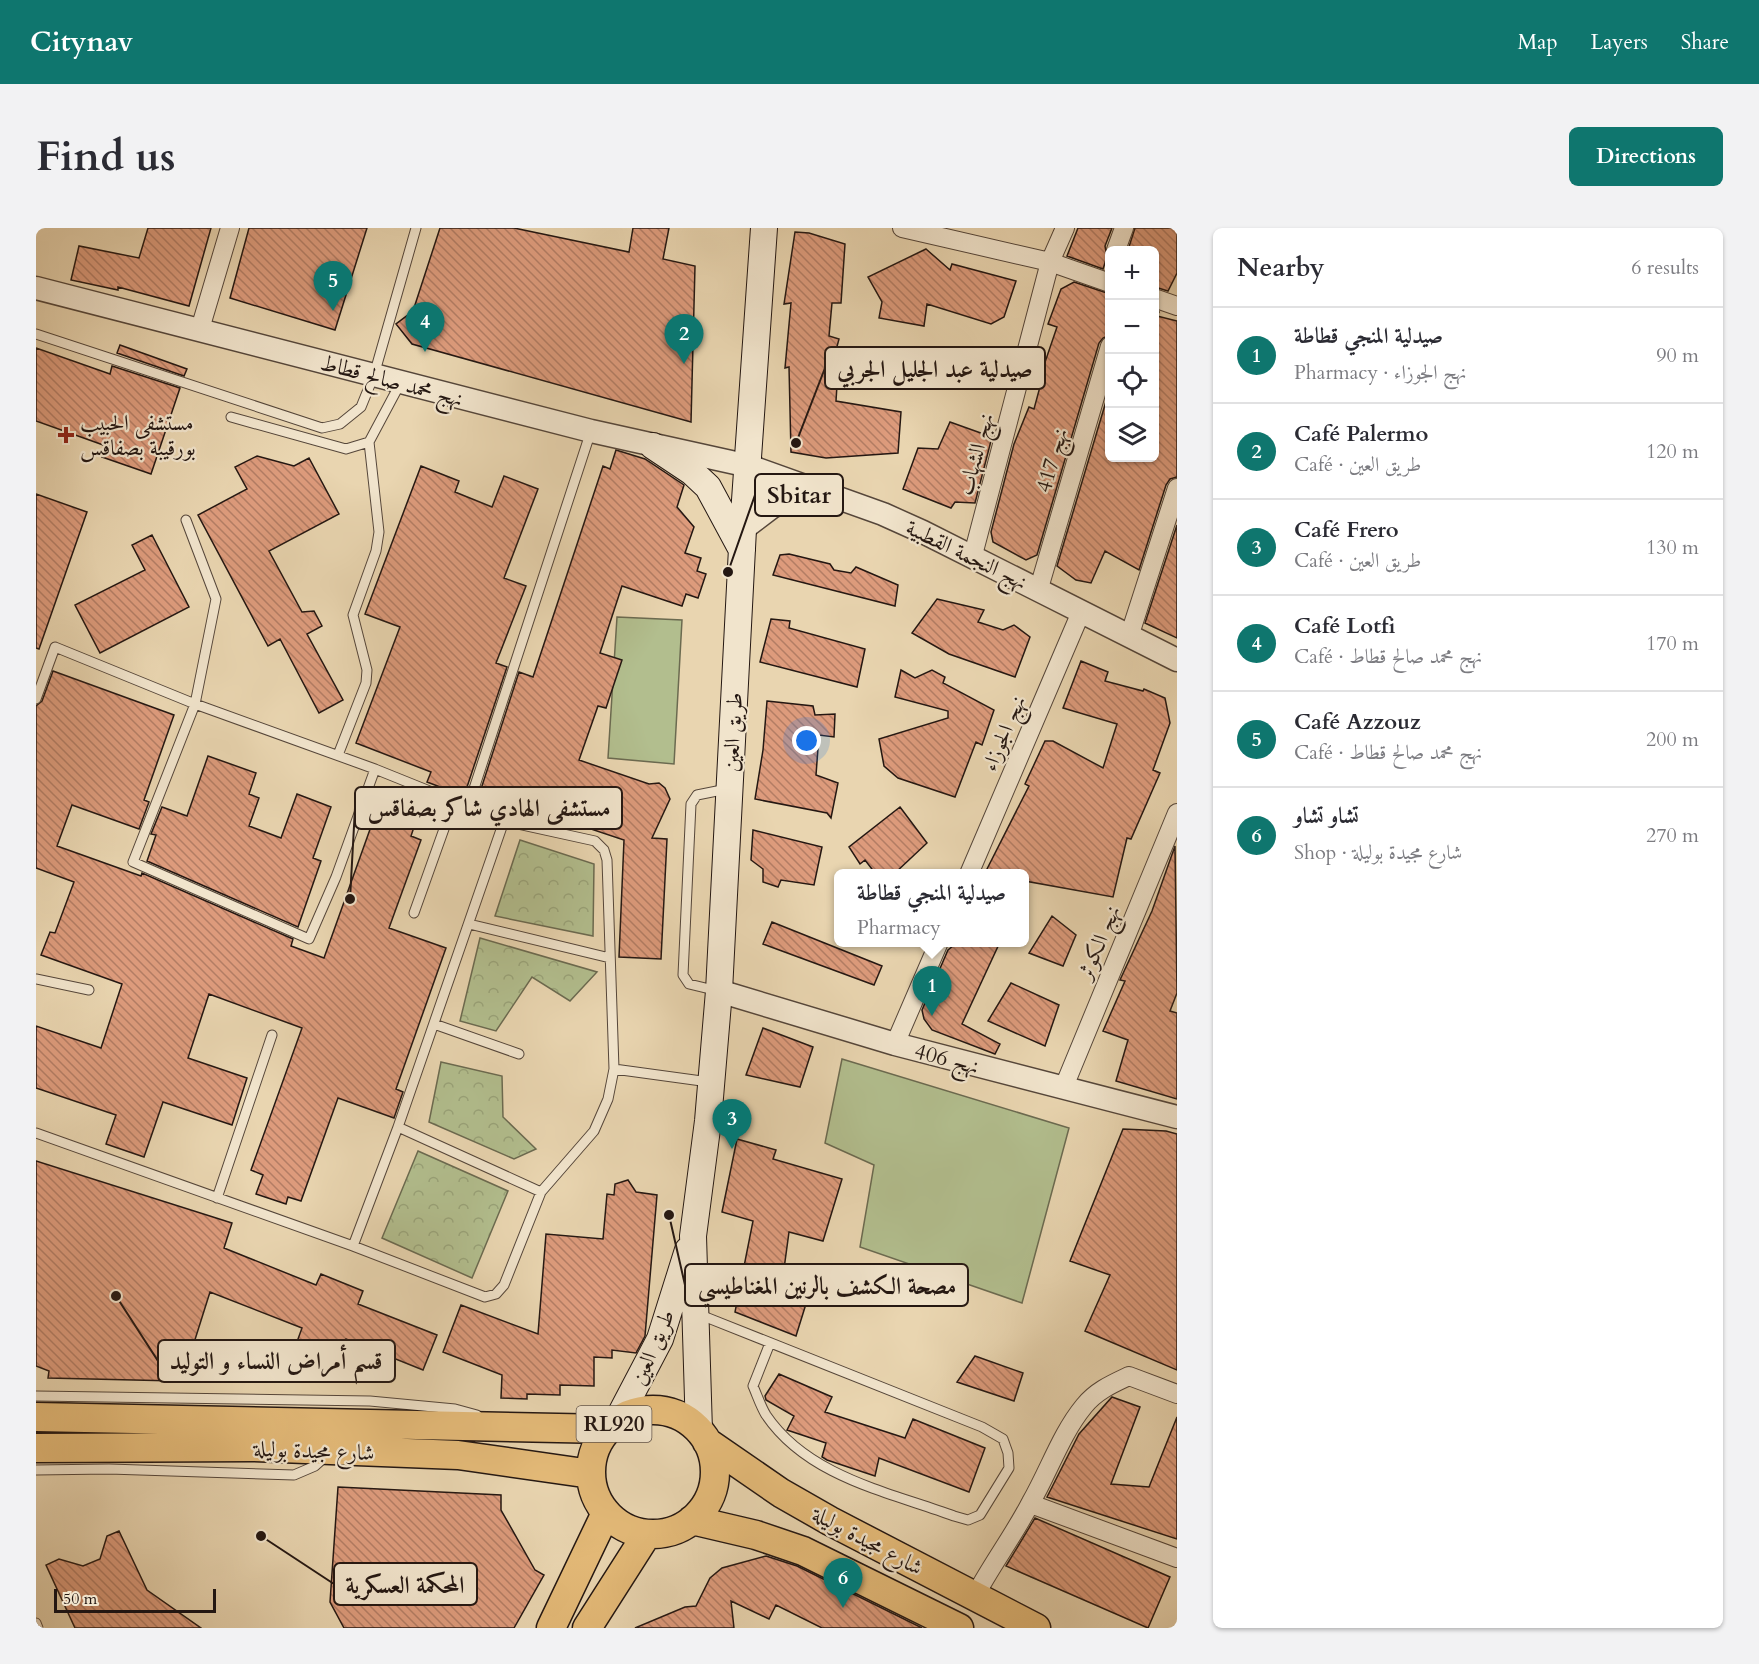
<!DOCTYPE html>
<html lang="en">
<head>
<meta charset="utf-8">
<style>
  body { margin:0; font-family:Cardo,Amiri,serif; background:#f2f2f3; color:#2b2b33 }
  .controls { position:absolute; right:18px; top:18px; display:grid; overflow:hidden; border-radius:9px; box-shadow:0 2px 4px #0004 }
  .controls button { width:54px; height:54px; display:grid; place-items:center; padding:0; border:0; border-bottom:2px solid #e1e1e2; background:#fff; color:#2b2b33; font:30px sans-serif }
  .scale { position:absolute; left:18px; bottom:15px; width:162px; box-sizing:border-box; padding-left:6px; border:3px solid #241712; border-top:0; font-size:16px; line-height:21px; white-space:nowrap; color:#241712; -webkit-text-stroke:4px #f1e4cc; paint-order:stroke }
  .you { position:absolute; left:771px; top:513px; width:21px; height:21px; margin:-15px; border:4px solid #fff; border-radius:50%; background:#1a73e8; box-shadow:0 0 0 9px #1a73e833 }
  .badge { display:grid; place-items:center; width:39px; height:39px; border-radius:50%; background:#0f766e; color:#fff; font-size:20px; font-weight:700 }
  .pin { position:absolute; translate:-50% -50px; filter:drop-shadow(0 2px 3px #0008) }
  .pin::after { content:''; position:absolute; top:32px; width:21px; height:18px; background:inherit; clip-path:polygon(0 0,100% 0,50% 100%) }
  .popup { position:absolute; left:798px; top:641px; width:195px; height:78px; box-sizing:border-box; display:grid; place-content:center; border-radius:9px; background:#fff; filter:drop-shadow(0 2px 4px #0005); font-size:20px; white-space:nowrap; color:#7c7c81 }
  .popup b { font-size:22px; color:#2b2b33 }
  .popup::after { content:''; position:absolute; left:50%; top:100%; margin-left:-12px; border:12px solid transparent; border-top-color:#fff }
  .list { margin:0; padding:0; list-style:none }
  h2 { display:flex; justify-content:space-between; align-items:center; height:78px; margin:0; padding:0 24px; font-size:26px }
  h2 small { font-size:20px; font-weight:400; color:#7c7c81 }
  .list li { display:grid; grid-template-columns:39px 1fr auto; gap:18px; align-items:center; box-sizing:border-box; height:96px; padding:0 24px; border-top:2px solid #e1e1e2 }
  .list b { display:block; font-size:22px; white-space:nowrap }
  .list p { margin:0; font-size:20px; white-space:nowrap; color:#7c7c81 }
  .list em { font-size:20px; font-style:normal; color:#7c7c81 }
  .icon { flex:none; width:33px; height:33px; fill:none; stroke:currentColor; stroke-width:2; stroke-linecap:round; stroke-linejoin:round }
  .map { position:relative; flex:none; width:1141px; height:1400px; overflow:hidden; border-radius:9px }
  header { display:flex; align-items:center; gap:36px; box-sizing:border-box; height:84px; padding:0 30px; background:#0f766e; color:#fff }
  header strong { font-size:28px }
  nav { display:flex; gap:33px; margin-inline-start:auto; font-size:21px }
  .intro { display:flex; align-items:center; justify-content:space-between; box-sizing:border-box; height:144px; padding:0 36px }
  h1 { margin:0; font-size:42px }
  .button { padding:15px 27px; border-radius:9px; background:#0f766e; color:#fff; font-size:21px; font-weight:700 }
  main { display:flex; gap:36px; padding:0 36px }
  aside { flex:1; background:#fff; border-radius:9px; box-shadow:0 2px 4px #0004 }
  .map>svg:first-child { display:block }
</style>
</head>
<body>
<header>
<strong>Citynav</strong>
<nav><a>Map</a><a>Layers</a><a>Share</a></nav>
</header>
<div class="intro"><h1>Find us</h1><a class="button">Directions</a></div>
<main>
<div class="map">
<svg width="1141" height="1400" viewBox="0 0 1141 1400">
  <defs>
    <pattern id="forest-crowns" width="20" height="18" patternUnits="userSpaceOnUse" patternTransform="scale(1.5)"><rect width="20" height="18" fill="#b2be8e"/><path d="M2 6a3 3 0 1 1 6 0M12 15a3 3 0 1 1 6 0" fill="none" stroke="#99a379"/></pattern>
    <pattern id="building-back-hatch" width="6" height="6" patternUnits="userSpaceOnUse" patternTransform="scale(1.5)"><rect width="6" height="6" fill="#dd9b7c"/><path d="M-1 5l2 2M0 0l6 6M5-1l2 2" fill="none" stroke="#b37d64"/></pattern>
  </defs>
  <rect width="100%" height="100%" fill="#e9d5b0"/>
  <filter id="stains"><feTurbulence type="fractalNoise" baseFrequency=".00333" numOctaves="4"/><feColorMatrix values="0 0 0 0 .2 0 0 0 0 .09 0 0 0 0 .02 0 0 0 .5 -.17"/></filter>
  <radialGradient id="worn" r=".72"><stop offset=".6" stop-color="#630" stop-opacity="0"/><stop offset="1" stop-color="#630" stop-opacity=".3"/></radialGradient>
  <!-- grass -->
  <path fill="#b2be8e" stroke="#6b6a50" stroke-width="1.5" d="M 581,389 L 646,392 L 638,536 L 572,530 Z
    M 806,831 L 1033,900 L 986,1075 L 824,1019 L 838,937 L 789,915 Z"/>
  <!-- forest -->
  <path fill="url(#forest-crowns)" stroke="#6b6a50" stroke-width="1.5" d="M 484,612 L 558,636 L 557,708 L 459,688 Z
    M 444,710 L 561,744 L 534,773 L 496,749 L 460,803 L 424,793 Z
    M 405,834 L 466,848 L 467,889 L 500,921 L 478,931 L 393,894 Z
    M 382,923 L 472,963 L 436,1050 L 346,1010 Z"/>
  <!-- building -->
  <path fill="url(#building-back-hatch)" stroke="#241712" stroke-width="1.5" d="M 112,0 L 175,0 L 153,78 L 82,59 L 82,62 L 35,52 L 43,18 L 103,30 Z
    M 213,0 L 331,0 L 299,102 L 194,70 Z
    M 404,0 L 478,0 L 593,24 L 597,0 L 633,0 L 627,31 L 659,38 L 655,194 L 376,116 L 360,96 L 377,83 Z
    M 1042,0 L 1076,0 L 1069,18 L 1071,29 L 1067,41 L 1031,28 Z
    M 1099,0 L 1141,0 L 1141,45 L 1132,63 L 1119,59 L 1119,22 L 1092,22 Z
    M 759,4 L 773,5 L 809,16 L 805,75 L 796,75 L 793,108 L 803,111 L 791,156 L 801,157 L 800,173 L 865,184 L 862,225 L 790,230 L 755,224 L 753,139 L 749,140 L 755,75 L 748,76 Z
    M 890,21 L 914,42 L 916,36 L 980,53 L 968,89 L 955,96 L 891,76 L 888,98 L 843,90 L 846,74 L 832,49 Z
    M 1038,54 L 1074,66 L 1074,107 L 1067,110 L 1063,115 L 1001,327 L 990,332 L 957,314 L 955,304 L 978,216 L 993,179 L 998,181 L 1008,144 L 1006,143 L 1021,99 L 1012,96 L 1025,61 Z
    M 1119,82 L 1123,84 L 1121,88 L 1141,93 L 1141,249 L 1134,251 L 1130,257 L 1103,342 L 1069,323 L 1055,355 L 1040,352 L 1021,338 L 1074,160 L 1074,230 L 1119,230 Z
    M 84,117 L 151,141 L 148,148 L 81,125 Z
    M 0,120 L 74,146 L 76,138 L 144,160 L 115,246 L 66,229 L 70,218 L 0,193 Z
    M 914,194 L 956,209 L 939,275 L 919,274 L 915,280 L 867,261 L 882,220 L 902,221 Z
    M 580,222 L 609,231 L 648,257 L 641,279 L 658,299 L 649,325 L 665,330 L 661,343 L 670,346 L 662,370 L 650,366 L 646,378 L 586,358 L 564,425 L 586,432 L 570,480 L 562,478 L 543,532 L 613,556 L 623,555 L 629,560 L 634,571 L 616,610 L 631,611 L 625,731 L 583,729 L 588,612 L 444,564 L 483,444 L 497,449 L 567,238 L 574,241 Z
    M 221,228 L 258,238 L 273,230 L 303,286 L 233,323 L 266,384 L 278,383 L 286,398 L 271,406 L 307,472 L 283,485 L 244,411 L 232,418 L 162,287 L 211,261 L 199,239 Z
    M 385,238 L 423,253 L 419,264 L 456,279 L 468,248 L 502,261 L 468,350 L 490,358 L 460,435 L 471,439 L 428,568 L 391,554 L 395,544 L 320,515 L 364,399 L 329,386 Z
    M 0,266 L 51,284 L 3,421 L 0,420 Z
    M 1141,297 L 1141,410 L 1109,395 Z
    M 116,307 L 153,379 L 64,425 L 39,377 L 109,342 L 96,317 Z
    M 753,326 L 794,336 L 798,342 L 815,345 L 820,339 L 862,357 L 859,378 L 737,347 L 744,327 Z
    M 901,371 L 948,382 L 942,394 L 967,402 L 978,397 L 994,409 L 979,449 L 913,426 L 876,405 Z
    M 735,391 L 754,393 L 753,400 L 829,421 L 821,459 L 724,434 Z
    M 1045,433 L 1072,444 L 1069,453 L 1107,463 L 1108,461 L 1129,470 L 1134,495 L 1117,542 L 1124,545 L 1095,611 L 1091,610 L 1077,669 L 989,653 L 989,645 L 949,645 L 993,558 L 989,556 L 1009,513 L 1017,513 L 1067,540 L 1081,496 L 1027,480 Z
    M 865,442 L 879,450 L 896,442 L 909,449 L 907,455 L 958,482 L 946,517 L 940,514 L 919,569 L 862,550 L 848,538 L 843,511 L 912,490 L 912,483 L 859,469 Z
    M 17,443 L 138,487 L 108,572 L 113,574 L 103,601 L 36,577 L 21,618 L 105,648 L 106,645 L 257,711 L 255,718 L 288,730 L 337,593 L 357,600 L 362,587 L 380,593 L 375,608 L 385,612 L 353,700 L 410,720 L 360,861 L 367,864 L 358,890 L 302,870 L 265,973 L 252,969 L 250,976 L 220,966 L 227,947 L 215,942 L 266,800 L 173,766 L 152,830 L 211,850 L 196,897 L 127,874 L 108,929 L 70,916 L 80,887 L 0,860 L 0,798 L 65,820 L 86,756 L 5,727 L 14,704 L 19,705 L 38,654 L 0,640 L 0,478 L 6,473 Z
    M 731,473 L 777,478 L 779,487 L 799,486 L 798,509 L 783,507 L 780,547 L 802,555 L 795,590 L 791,585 L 719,571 L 727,522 Z
    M 172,528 L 220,545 L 213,566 L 223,570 L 213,598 L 245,610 L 261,566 L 295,579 L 277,630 L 285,633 L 262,699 L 111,633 L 120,607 L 115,606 L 126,579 L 151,588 Z
    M 864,579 L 891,615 L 859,645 L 839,645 L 829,632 L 824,636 L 813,619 Z
    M 717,602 L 786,619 L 778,657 L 745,652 L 742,659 L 727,654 L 727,641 L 715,632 Z
    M 1139,618 L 1141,765 L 1134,783 L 1141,785 L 1141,871 L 1080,853 L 1092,812 L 1067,803 L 1089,753 L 1084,752 L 1116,683 Z
    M 1016,688 L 1040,707 L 1027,738 L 993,725 Z
    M 736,694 L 846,738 L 838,757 L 727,716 Z
    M 922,714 L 964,714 L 926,796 L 964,816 L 959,826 L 896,802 L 888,791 L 886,782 L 912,722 Z
    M 975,755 L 1023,777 L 1009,818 L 952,793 Z
    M 727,800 L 777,819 L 764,859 L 710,847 Z
    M 1087,901 L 1130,903 L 1141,906 L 1141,1142 L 1049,1103 L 1074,1047 L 1034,1033 Z
    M 701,911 L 740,922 L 737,931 L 806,951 L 787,1013 L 753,1004 L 748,1041 L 768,1049 L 758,1073 L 769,1079 L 760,1108 L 699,1084 L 717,993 L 686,984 Z
    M 0,933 L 196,995 L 188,1020 L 280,1057 L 285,1046 L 327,1063 L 322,1076 L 401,1107 L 387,1142 L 310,1111 L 300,1138 L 258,1122 L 266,1100 L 174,1064 L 151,1137 L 146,1135 L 140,1153 L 12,1150 L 13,1143 L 0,1138 Z
    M 592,952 L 600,964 L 621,967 L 609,1108 L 600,1125 L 576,1122 L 576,1130 L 558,1129 L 558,1158 L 524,1157 L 524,1167 L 491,1166 L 491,1171 L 465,1170 L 466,1147 L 407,1124 L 425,1077 L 502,1106 L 510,1006 L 567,1011 L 571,966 L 578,967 L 579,956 Z
    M 939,1128 L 987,1145 L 978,1173 L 921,1154 Z
    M 743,1146 L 796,1169 L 789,1184 L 869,1210 L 877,1191 L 949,1220 L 933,1264 L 843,1230 L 839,1248 L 791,1232 L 786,1229 L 790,1215 L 751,1202 L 758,1188 L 730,1172 L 729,1168 Z
    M 1076,1169 L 1104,1179 L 1075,1256 L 1113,1259 L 1141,1189 L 1141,1311 L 1011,1269 L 1043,1206 Z
    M 302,1259 L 465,1267 L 465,1282 L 499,1342 L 508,1347 L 478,1400 L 308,1400 L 294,1374 Z
    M 999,1290 L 1134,1349 L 1112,1400 L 970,1338 Z
    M 83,1303 L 111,1362 L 165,1400 L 39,1400 L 10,1337 L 23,1331 L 47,1338 L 64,1331 L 71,1308 Z
    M 730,1328 L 761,1338 L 886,1400 L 786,1400 L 740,1377 L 733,1391 L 695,1373 L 698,1400 L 599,1400 L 649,1379 L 660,1378 L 674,1350 L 686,1340 Z"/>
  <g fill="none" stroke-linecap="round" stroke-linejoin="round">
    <!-- service casing -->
    <g stroke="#55463a" stroke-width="11">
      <path id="service" d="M 0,106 L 286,200 L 304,196 L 325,179 L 338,147 L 380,0
        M 195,189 L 310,221 L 333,214 L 365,154
        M 0,471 L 19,419 L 159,476 L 180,371 L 150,292
        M 302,527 L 330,455 L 331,442 L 317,387 L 340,323 L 343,304 L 333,214
        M 432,579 L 555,203
        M 468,593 L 559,613 L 568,622 L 571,632 L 578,841 L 673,854
        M 378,685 L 418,573
        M 433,696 L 574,730
        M 0,751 L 53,762
        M 682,763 L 653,756 L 647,747 L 655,576 L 661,567 L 691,561
        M 398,796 L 483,826
        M 0,905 L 317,1018 L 449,1069 L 460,1066 L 468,1057 L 505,964 L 362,899 L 468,593 L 339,541 L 159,476 L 97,634 L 273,711 L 300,649 L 339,541
        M 505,964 L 558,903 L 572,871 L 578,841
        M 181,970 L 236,807
        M 317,1018 L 362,899
        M 662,1086 L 946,1199 L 967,1211 L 972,1225 L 973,1240 L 944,1287 L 932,1292 L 918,1288 C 853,1264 772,1249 730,1187 C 725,1179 721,1167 717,1158 L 734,1115
        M 0,1168 L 334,1173 L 419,1181 L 441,1187
        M 0,1242 L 73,1241 L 258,1247 L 279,1238 L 289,1229
        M 0,1395 L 2,1400"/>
    </g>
    <!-- minor casing -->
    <g stroke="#55463a" stroke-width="20">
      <path id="minor" d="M 866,0 L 1014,34 L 1074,55
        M 1080,22 L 1088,0
        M 1118,70 L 1141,78
        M 164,101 L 194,0
        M 937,327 L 1014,34 L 1029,0
        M 1003,360 L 1074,118
        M 1093,409 L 1141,260
        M 933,646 L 1045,384
        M 859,816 L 903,714
        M 1027,861 L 1141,585
        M 995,1276 L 1141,1330
        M 939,1368 C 956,1336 978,1307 995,1274 C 1013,1243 1025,1206 1048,1178 C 1060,1163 1076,1156 1093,1148 L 1141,1166"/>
    </g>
    <!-- tertiary casing -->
    <g stroke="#55463a" stroke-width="25">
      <path id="tertiary" d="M 0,60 L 555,203 L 713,238 L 847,286 L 887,304 L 1141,432
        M 707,301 L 736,279 L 775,261
        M 683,763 L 859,816 L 1141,889"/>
    </g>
    <!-- secondary casing -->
    <g stroke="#241712" stroke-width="28">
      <path id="secondary" d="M 617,218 L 656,244 L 672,259 L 706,322
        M 581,1193 L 624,1111 L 652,1022
        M 663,1203 L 657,1008 L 672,893 L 683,763 L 707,301 L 728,0"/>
    </g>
    <!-- primary casing -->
    <g stroke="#241712" stroke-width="31">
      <path id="primary" d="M555 1244a62 62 0 1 1 124 0a62 62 0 1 1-124 0Z
        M 0,1189 L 572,1201
        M 671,1214 L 745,1265 L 794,1293 L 1000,1400
        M 0,1220 L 218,1219 L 422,1227 L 555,1246
        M 656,1292 L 720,1307 L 767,1323 L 923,1400
        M 515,1400 L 570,1285
        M 551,1400 L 611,1306"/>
    </g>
    <!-- service -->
    <use href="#service" stroke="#f1e4cc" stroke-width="9"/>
    <!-- minor -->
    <use href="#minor" stroke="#f1e4cc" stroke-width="18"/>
    <!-- tertiary -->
    <use href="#tertiary" stroke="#f1e4cc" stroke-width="22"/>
    <!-- secondary -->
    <use href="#secondary" stroke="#f1e4cc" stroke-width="26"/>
    <!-- primary -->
    <use href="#primary" stroke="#e4ba78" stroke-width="28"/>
  </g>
  <!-- markers -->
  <path fill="#8f2418" stroke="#f1e4cc" stroke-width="2" d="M27 198h6v6h6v6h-6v6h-6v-6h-6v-6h6z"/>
  <g text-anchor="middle" stroke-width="4.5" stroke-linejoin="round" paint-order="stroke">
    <!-- shield labels -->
    <rect fill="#f1e4cc" stroke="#62544a" stroke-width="1.5" x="540.5" y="1178" width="75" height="36" rx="4.5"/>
    <g font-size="21" font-weight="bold" fill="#241712">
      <text x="578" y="1203">RL920</text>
    </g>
    <!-- street labels -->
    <g font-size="22" fill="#241712" stroke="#f1e4cc">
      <text transform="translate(356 152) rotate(15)" y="8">نهج محمد صالح قطاط</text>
      <text transform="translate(939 226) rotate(-75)" y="8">نهج الشهاب</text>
      <text transform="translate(1015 232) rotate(-74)" y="8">نهج 417</text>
      <text transform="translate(931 326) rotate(26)" y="8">نهج النجمة القطبية</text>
      <text transform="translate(696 504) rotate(-87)" y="8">طريق العين</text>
      <text transform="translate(967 505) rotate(-67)" y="8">نهج الجوزاء</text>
      <text transform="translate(1062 714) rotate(-67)" y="8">نهج الكوثر</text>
      <text transform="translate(911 830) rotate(15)" y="8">نهج 406</text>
      <text transform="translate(616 1119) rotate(-67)" y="8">طريق العين</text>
      <text transform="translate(278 1222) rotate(2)" y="8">شارع مجيدة بوليلة</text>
      <text transform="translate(832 1312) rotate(28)" y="8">شارع مجيدة بوليلة</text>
    </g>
    <!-- poi labels -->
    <g font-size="22" fill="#241712" stroke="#f1e4cc" text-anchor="start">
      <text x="44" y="202">مستشفى الحبيب<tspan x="44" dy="25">بورقيبة بصفاقس</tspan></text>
    </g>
  </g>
  <!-- callouts -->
  <path fill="none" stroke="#241712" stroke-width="2" d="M760 215L789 140M692 344L719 267M314 671L319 580M633 987L649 1057M80 1068L122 1133M225 1308L298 1356"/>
  <g fill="#241712" stroke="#f1e4cc" stroke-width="2">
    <circle cx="760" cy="215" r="6"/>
    <circle cx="692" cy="344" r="6"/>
    <circle cx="314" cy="671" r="6"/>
    <circle cx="633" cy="987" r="6"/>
    <circle cx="80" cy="1068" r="6"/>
    <circle cx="225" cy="1308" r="6"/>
  </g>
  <g fill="#f1e4cc" stroke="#241712" stroke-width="2">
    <rect x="789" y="119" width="220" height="42" rx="6"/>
    <rect x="719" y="246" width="88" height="42" rx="6"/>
    <rect x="319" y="559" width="267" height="42" rx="6"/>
    <rect x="649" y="1036" width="283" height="42" rx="6"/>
    <rect x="122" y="1112" width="237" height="42" rx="6"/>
    <rect x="298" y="1335" width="143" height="42" rx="6"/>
  </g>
  <g font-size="24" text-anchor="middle" font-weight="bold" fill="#241712">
    <text x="899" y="149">صيدلية عبد الجليل الجربي</text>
    <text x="763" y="275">Sbitar</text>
    <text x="453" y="588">مستشفى الهادي شاكر بصفاقس</text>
    <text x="791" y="1066">مصحة الكشف بالرنين المغناطيسي</text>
    <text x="240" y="1141">قسم أمراض النساء و التوليد</text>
    <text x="369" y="1365">المحكمة العسكرية</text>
  </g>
  <rect width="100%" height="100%" filter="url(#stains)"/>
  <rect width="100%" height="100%" fill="url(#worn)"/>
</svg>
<div class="controls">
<button>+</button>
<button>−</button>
<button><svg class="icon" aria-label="locate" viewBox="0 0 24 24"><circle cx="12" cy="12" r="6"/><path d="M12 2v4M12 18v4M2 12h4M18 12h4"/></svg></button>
<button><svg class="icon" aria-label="layers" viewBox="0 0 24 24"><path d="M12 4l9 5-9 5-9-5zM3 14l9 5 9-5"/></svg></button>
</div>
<div class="scale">50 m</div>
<div class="you"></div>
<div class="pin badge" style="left:896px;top:788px">1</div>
<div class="popup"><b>صيدلية المنجي قطاطة</b>Pharmacy</div>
<div class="pin badge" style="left:648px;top:136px">2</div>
<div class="pin badge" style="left:696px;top:921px">3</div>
<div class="pin badge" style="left:389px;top:124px">4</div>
<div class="pin badge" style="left:297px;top:83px">5</div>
<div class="pin badge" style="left:807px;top:1380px">6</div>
</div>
<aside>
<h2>Nearby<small>6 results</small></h2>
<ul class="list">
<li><span class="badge">1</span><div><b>صيدلية المنجي قطاطة</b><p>Pharmacy · نهج الجوزاء</p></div><em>90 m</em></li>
<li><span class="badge">2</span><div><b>Café Palermo</b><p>Café · طريق العين</p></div><em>120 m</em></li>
<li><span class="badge">3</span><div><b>Café Frero</b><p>Café · طريق العين</p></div><em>130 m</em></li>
<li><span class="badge">4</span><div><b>Café Lotfi</b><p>Café · نهج محمد صالح قطاط</p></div><em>170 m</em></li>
<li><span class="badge">5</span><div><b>Café Azzouz</b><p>Café · نهج محمد صالح قطاط</p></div><em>200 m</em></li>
<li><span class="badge">6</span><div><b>تشاو تشاو</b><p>Shop · شارع مجيدة بوليلة</p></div><em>270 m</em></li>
</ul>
</aside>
</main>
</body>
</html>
